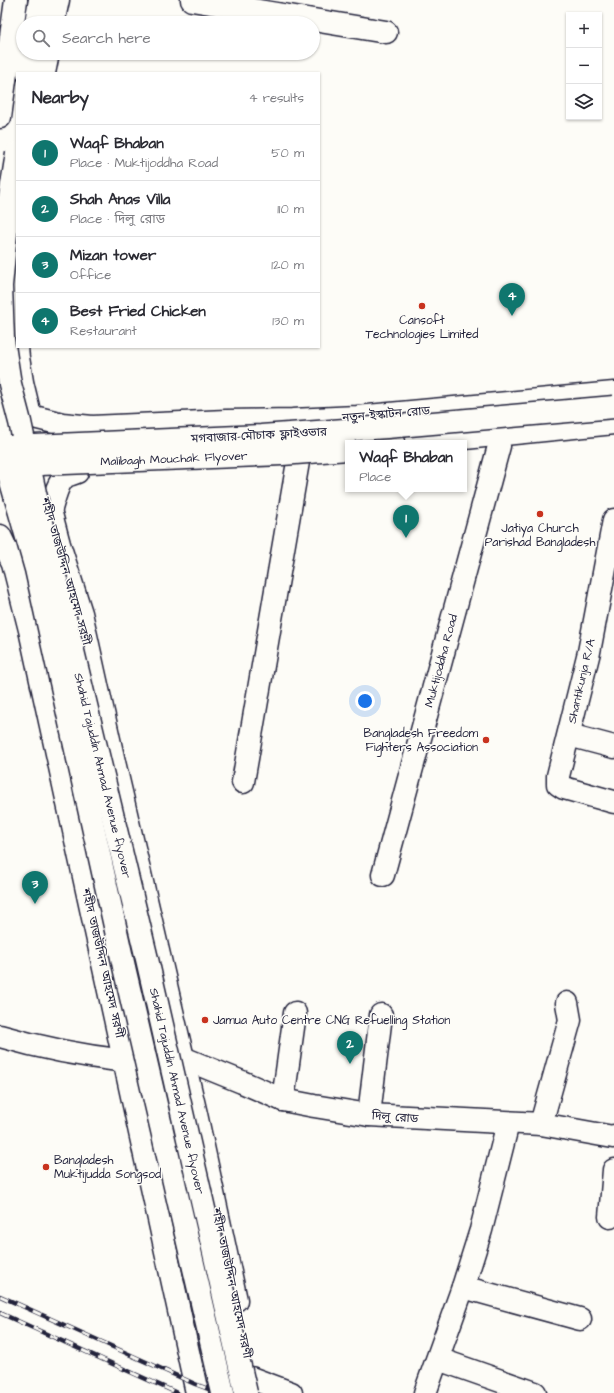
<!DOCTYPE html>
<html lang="en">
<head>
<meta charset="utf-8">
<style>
  body { margin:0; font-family:"Architects Daughter","Noto Sans Bengali",sans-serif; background:#f7f7f7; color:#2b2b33 }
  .controls { position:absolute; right:12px; top:12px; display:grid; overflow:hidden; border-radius:0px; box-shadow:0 1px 3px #0004 }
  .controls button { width:36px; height:36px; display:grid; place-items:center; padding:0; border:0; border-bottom:1px solid #e1e1e2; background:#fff; color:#2b2b33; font:20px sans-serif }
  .you { position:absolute; left:365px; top:701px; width:14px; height:14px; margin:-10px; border:3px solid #fff; border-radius:50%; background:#1a73e8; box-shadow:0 0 0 6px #1a73e833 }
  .badge { display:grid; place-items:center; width:26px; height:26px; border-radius:50%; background:#0f766e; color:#fff; font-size:13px; font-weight:700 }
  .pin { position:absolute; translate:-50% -33px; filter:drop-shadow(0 1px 2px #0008) }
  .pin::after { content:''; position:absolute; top:21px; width:14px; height:12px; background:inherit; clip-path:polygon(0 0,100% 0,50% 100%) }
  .popup { position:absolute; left:345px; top:440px; width:122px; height:52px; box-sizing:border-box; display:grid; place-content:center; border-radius:0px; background:#fff; filter:drop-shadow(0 1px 3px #0005); font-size:13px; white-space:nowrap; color:#7c7c81 }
  .popup b { font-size:15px; color:#2b2b33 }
  .popup::after { content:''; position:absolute; left:50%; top:100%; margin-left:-8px; border:8px solid transparent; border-top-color:#fff }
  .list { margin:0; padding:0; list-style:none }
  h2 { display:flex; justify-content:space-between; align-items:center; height:52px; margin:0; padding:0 16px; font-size:17px }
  h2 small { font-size:13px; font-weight:400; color:#7c7c81 }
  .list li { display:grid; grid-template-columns:26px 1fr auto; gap:12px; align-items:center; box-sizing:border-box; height:56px; padding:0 16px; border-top:1px solid #e1e1e2 }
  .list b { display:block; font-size:15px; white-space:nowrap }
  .list p { margin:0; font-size:13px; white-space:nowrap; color:#7c7c81 }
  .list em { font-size:13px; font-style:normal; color:#7c7c81 }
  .icon { flex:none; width:22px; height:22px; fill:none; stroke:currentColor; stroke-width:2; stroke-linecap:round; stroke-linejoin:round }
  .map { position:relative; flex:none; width:614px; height:1393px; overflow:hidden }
  .search { position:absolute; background:#fff; box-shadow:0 1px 3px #0004; left:16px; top:16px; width:304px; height:44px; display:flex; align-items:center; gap:10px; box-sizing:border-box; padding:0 14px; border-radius:22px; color:#7c7c81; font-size:15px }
  .panel { position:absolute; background:#fff; box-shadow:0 1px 3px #0004; left:16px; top:72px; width:304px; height:276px; border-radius:0px }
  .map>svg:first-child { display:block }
</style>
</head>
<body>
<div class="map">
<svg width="614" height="1393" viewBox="0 0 614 1393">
  <rect width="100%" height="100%" fill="#fdfcf7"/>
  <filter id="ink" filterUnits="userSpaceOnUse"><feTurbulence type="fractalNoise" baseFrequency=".025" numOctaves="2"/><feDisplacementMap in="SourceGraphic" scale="8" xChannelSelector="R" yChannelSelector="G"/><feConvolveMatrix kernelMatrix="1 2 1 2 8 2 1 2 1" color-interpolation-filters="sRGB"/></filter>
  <g filter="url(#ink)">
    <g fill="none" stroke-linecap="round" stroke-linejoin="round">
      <!-- minor casing -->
      <g stroke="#22223b" stroke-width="25">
        <g id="minor">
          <path d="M 192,0 L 386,32"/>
          <path d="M 614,520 L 589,652 L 558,776 L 558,784 L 564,788 L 614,802"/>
          <path d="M 569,735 L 614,747"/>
          <path d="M 243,782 L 298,462"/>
          <path id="s1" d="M 383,875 L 499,446"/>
          <path d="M 0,1036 C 41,1048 83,1056 125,1061"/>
          <path d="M 183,1058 L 242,1082 L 283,1100 L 314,1106 L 369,1115 L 541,1124 L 613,1137 L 614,1136"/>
          <path d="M 283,1100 L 295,1013"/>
          <path d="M 369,1115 L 381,1015"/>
          <path d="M 541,1124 L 570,1020 L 567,1003"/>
          <path d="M 610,1217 L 614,1170"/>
          <path d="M 463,1287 L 580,1319"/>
          <path d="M 438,1359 L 535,1393"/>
          <path d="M 251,1378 L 291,1393"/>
          <path d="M 425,1393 L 463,1287 L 481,1230 L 508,1123"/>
        </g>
      </g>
      <!-- major casing -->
      <g stroke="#22223b" stroke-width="25">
        <path id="major" d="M 36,23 L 40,0
          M 53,23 L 58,0
          M 28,73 L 31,53
          M 44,73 L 48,53
          M 0,117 L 16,0
          M 17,262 C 12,311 15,360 28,407
          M 38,418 L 62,424 L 92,427 L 226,421 L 292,420 L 357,417 L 614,393
          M 416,443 L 614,423
          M 50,510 L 59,544 L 81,613 L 114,762 L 196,1114 L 236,1300
          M 50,512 C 53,503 57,483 65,477 C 67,475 73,474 77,472
          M 0,536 L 13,563 L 30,630 L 197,1393"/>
      </g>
      <!-- minor -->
      <use href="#minor" stroke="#fdfcf7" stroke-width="22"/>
      <!-- major -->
      <use href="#major" stroke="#fdfcf7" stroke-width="22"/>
      <!-- rail casing -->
      <g stroke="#22223b" stroke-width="4.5">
        <path id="rail" d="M 0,1296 L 195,1384 L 219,1393
          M 0,1313 L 177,1393"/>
      </g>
      <!-- rail -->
      <use href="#rail" stroke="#fdfcf7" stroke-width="3" stroke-dasharray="9" stroke-linecap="butt"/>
      <!-- major-bridge casing -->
      <g stroke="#22223b" stroke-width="25" stroke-linecap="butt">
        <g id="major-bridge">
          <path id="s2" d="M 17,153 L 9,204 L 1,286 L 3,339 L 10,384 L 20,422 L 35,493 L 147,959 L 246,1393"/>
          <path d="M 0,443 L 36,569 L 124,967 L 223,1393"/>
          <path d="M 11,447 L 261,436 L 387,427 L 614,407"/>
          <path id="s3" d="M 16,465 L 282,454 L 348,449"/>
        </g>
      </g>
      <!-- major-bridge -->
      <use href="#major-bridge" stroke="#fdfcf7" stroke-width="22"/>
    </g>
  </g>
  <!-- markers -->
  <g fill="#c8321e" stroke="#fdfcf7" stroke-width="1.5">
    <circle cx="422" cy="306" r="4"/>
    <circle cx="540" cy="514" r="4"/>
    <circle cx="486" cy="740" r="4"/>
    <circle cx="205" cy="1020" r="4"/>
    <circle cx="46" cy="1167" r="4"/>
  </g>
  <g text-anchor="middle" stroke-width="3" stroke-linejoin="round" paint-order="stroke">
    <!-- poi labels -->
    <g font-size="12" fill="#22223b" stroke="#fdfcf7">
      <text x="422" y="324">Cansoft<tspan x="422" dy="14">Technologies Limited</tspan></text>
      <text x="540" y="532">Jatiya Church<tspan x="540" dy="14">Parishad Bangladesh</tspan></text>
      <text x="478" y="737" text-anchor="end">Bangladesh Freedom<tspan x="478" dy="14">Fighters Association</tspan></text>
      <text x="213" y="1024" text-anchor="start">Jamua Auto Centre CNG Refuelling Station</text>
      <text x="54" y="1164" text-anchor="start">Bangladesh<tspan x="54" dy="14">Muktijudda Songsod</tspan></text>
    </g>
    <!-- street labels -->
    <g font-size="12" fill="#22223b" stroke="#fdfcf7">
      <text transform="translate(386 414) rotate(-5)" y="4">নতুন ইস্কাটন রোড</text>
      <text transform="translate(259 435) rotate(-3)" y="4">মগবাজার-মৌচাক ফ্লাইওভার</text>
      <text dy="4" stroke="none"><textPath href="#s3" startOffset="158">Malibagh Mouchak Flyover</textPath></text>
      <text transform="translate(66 571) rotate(74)" y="4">শহীদ তাজউদ্দিন আহমেদ সরণী</text>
      <text dy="4" stroke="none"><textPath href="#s1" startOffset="222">Muktijoddha Road</textPath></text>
      <text transform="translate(581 681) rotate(-77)" y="4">Shantikunja R/A</text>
      <text dy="4" stroke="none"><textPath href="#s2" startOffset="635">Shahid Tajuddin Ahmad Avenue flyover</textPath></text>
      <text transform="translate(103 963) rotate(77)" y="4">শহীদ তাজউদ্দিন আহমেদ সরণী</text>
      <text dy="4" stroke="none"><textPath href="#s2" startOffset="959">Shahid Tajuddin Ahmad Avenue flyover</textPath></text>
      <text transform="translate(395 1117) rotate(4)" y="4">দিলু রোড</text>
      <text transform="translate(232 1283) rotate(78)" y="4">শহীদ তাজউদ্দিন আহমেদ সরণী</text>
    </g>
  </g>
</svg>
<div class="controls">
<button>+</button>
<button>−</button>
<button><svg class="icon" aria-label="layers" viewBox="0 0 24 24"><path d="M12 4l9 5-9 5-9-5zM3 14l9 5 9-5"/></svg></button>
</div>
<div class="you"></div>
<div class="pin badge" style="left:406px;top:538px">1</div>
<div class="popup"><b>Waqf Bhaban</b>Place</div>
<div class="pin badge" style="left:350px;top:1064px">2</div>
<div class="pin badge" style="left:35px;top:904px">3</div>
<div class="pin badge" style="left:512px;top:316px">4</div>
<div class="search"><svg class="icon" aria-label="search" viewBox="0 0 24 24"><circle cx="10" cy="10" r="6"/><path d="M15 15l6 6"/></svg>Search here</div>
<section class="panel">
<h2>Nearby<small>4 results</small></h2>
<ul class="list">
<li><span class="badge">1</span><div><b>Waqf Bhaban</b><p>Place · Muktijoddha Road</p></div><em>50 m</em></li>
<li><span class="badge">2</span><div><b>Shah Anas Villa</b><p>Place · দিলু রোড</p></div><em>110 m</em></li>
<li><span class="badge">3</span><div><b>Mizan tower</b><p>Office</p></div><em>120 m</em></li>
<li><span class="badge">4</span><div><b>Best Fried Chicken</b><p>Restaurant</p></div><em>130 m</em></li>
</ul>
</section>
</div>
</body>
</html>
